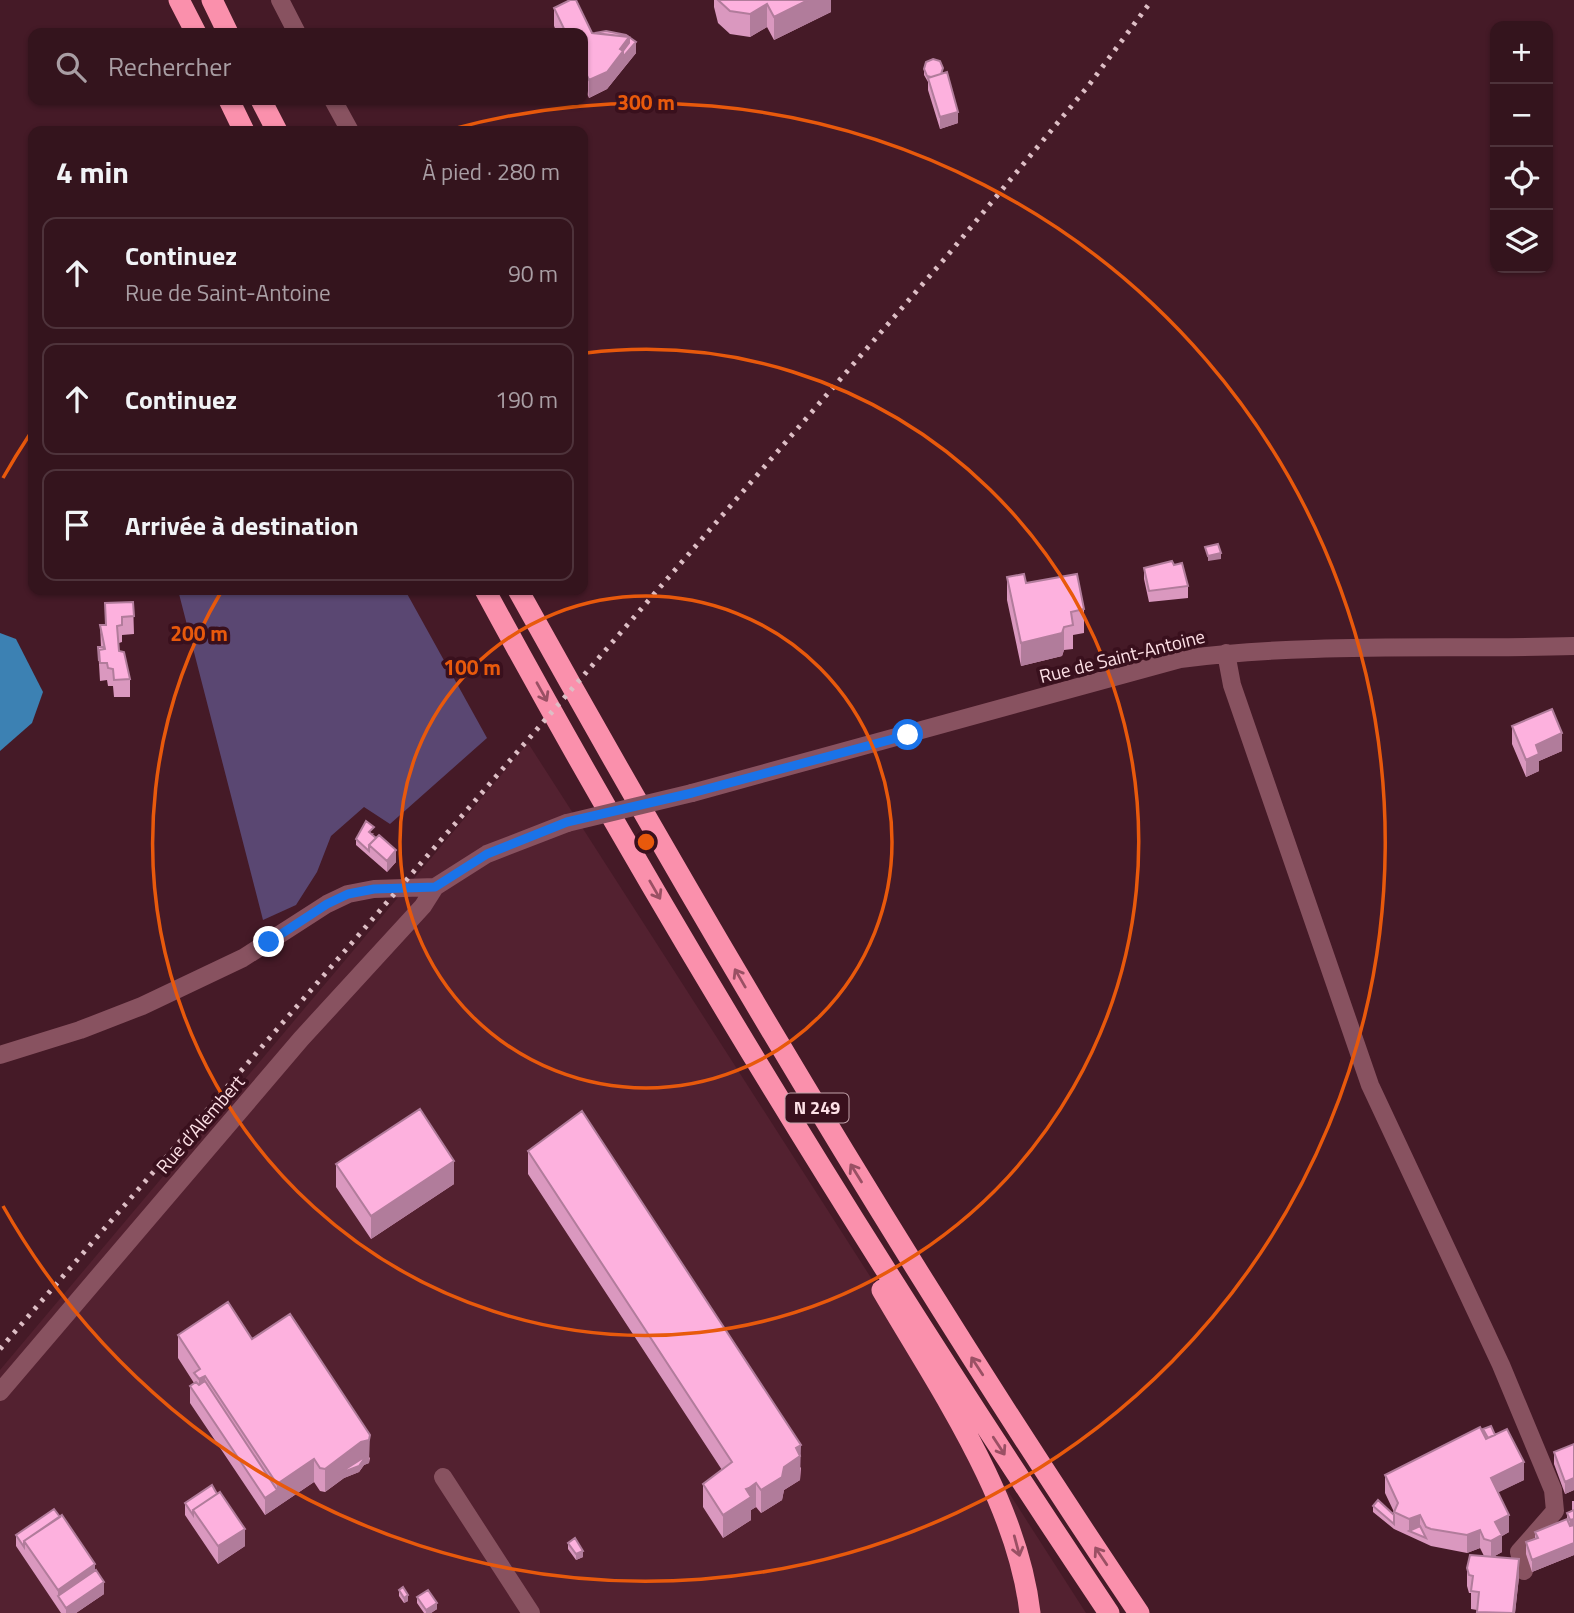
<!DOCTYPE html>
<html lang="fr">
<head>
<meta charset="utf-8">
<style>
  body { margin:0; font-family:"Titillium Web",sans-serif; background:#3c1d26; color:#f1f3f6 }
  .controls { position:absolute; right:21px; top:21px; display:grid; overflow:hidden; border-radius:14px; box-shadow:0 2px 5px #0004 }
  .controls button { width:63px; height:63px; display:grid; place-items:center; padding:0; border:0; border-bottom:2px solid #4e333b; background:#34141d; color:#f1f3f6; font:35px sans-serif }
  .stop { position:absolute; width:21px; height:21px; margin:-16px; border:5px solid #1a73e8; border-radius:50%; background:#fff }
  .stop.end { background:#1a73e8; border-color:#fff; box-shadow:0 2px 7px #0008 }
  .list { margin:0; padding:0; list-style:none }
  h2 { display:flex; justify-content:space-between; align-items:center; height:91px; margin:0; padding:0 28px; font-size:30px }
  h2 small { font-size:23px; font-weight:400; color:#a99ea4 }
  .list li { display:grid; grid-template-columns:46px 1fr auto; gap:21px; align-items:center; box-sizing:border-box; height:112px; margin:0 14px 14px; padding:0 14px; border:2px solid #4e333b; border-radius:14px }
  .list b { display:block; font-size:26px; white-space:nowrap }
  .list p { margin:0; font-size:23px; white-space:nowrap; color:#a99ea4 }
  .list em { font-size:23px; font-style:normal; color:#a99ea4 }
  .icon { flex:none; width:38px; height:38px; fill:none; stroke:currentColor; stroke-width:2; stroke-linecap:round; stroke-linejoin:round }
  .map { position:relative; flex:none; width:1574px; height:1613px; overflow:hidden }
  .search { position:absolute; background:#34141d; box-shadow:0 2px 5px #0004; left:28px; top:28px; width:560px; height:77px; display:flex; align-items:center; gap:18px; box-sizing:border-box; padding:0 24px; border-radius:14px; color:#a99ea4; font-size:26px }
  .panel { position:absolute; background:#34141d; box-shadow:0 2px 5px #0004; left:28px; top:126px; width:560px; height:469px; border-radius:14px }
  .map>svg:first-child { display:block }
</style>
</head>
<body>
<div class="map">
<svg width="1574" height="1613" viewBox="0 0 1574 1613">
  <rect width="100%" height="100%" fill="#451a27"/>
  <!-- built -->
  <path fill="#532130" d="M 528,743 L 1086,1613 L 0,1613 L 0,1370 Z"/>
  <!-- green -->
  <path fill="#5a4772" d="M 178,590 L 405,590 L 487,738 L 390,824 L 364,807 L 331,836 L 317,872 L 296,905 L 263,920 Z"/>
  <!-- water -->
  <path fill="#3c81b3" d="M 0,633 L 16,639 L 43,692 L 32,723 L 0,751 Z"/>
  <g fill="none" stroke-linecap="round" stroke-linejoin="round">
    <!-- minor -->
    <path stroke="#885260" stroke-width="18" d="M 280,0 L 297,33
      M 333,100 L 350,131
      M 1226,653 L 1232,685 L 1370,1085 L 1501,1365 L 1553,1490 L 1555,1511 L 1519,1552 L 1524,1571
      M 692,793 L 1180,659 C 1312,642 1442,650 1574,646
      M 0,1055 L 80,1030 L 142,1006 L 243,958 L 327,904 L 348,894 L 374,889 L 435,887 L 487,854 L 567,823
      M 0,1392 L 301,1039 L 423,906 L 435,887
      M 443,1477 L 531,1613"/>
    <!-- highway -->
    <path stroke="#fa90ac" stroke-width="21" d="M 179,0 L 196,33
      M 212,0 L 228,33
      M 229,100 L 244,131
      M 261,100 L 277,131
      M 485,590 C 675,941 887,1281 1109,1613
      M 518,590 C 712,939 916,1282 1139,1613
      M 882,1290 C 939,1388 1017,1499 1030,1613"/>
    <!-- rail -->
    <path stroke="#ddbec5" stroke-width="5" stroke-dasharray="3.5 7" stroke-linecap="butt" d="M 0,1349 L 947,256 L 1089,85 L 1152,0"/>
    <!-- minor-bridge -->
    <path stroke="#885260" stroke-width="18" d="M 567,823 L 692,793"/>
  </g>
  <!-- wall -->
  <path fill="#da98bf" d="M 714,0 L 831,0 L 831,12 L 774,40 L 767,27 L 750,37 L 730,34 L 718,23 L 714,7 Z
    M 554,8 L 592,33 L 636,53 L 607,89 L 589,98 L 583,85 L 583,33 L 557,33 L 554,26 Z
    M 924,69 L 943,73 L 958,123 L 940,129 L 928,90 L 928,82 L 924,75 Z
    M 1174,565 L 1188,586 L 1188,598 L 1149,602 L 1144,579 L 1144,568 Z
    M 1007,577 L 1026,583 L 1084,609 L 1084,633 L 1073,635 L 1073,649 L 1064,650 L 1062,656 L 1021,666 L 1007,600 Z
    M 133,602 L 134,634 L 122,635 L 122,642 L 119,643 L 119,651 L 130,679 L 130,697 L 114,697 L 113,686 L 108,686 L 107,680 L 100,681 L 98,647 L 101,647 L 100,625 L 105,625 L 105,603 Z
    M 1512,726 L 1562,751 L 1539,761 L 1539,771 L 1526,777 L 1512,744 Z
    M 374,833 L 372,835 L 396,862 L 387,872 L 356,845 L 356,839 Z
    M 528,1151 L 801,1468 L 800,1480 L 784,1490 L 782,1500 L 761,1513 L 756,1507 L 751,1510 L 751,1520 L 723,1538 L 703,1507 L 703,1484 L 722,1470 L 528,1174 Z
    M 336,1164 L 454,1184 L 371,1239 L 336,1187 Z
    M 178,1335 L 252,1339 L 370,1458 L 369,1463 L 364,1465 L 359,1472 L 344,1478 L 325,1492 L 320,1491 L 314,1482 L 265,1515 L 190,1403 L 190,1386 L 194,1383 L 178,1358 Z
    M 1483,1429 L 1495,1435 L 1524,1480 L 1498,1492 L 1509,1532 L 1502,1536 L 1502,1552 L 1493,1557 L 1519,1577 L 1515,1613 L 1477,1613 L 1477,1610 L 1471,1609 L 1471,1593 L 1469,1593 L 1467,1586 L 1467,1568 L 1484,1556 L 1480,1548 L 1467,1553 L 1431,1546 L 1394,1529 L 1373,1512 L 1373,1506 L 1394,1515 L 1394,1512 L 1385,1493 L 1385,1475 L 1483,1434 Z
    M 1574,1444 L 1574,1490 L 1565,1494 L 1554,1464 L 1554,1452 Z
    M 1572,1501 L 1574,1501 L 1574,1555 L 1532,1572 L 1526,1554 L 1526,1542 L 1535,1538 L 1535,1532 L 1567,1519 L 1567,1513 L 1572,1510 Z
    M 185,1503 L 245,1546 L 218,1564 L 185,1515 Z
    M 16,1535 L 95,1570 L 104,1594 L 76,1613 L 61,1613 L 16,1546 Z
    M 568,1543 L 583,1557 L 576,1560 L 568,1549 Z
    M 399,1590 L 408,1601 L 404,1603 L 399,1596 Z
    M 417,1597 L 437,1609 L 431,1613 L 424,1613 L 417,1603 Z"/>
  <!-- shaded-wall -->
  <path fill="#b17c9b" d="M 808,0 L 831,0 L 831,12 L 774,40 L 774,17 Z
    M 767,4 L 767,27 L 750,37 L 750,14 Z
    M 629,37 L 636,42 L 636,53 L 623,69 L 623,57 L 623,69 L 607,89 L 589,98 L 589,80 L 620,49 Z
    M 958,112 L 958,123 L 940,129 L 940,117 Z
    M 1221,553 L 1221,559 L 1208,561 L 1208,556 Z
    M 1064,627 L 1064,650 L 1062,656 L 1021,666 L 1021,643 Z
    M 1562,733 L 1562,751 L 1539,761 L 1539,771 L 1526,777 L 1526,760 L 1536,745 Z
    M 396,850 L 396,862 L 387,872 L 387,861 Z
    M 454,1161 L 454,1184 L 371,1239 L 371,1216 Z
    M 205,1376 L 205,1399 L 199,1398 L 199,1379 Z
    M 370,1435 L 369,1463 L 364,1465 L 359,1472 L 344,1478 L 325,1492 L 325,1469 Z
    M 801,1445 L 800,1480 L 784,1490 L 782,1500 L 761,1513 L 761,1490 L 784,1467 L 796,1448 Z
    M 314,1459 L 314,1482 L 277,1507 L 277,1484 Z
    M 1524,1462 L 1524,1480 L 1491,1496 L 1491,1478 Z
    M 1574,1478 L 1574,1490 L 1565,1494 L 1565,1482 Z
    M 756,1483 L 756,1507 L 751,1510 L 751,1520 L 723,1538 L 723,1515 L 746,1489 Z
    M 277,1490 L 277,1507 L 265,1515 L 265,1498 Z
    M 1420,1515 L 1420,1532 L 1409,1531 L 1409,1537 L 1409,1519 Z
    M 1509,1515 L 1509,1532 L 1502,1536 L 1502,1552 L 1491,1558 L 1491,1541 L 1495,1522 Z
    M 1574,1519 L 1574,1537 L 1570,1538 L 1570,1520 Z
    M 245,1529 L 245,1546 L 218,1564 L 218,1546 Z
    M 1480,1530 L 1480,1548 L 1467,1553 L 1467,1535 Z
    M 1574,1543 L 1574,1555 L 1532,1572 L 1532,1560 Z
    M 583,1551 L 583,1557 L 576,1560 L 576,1554 Z
    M 1519,1559 L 1519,1577 L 1515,1613 L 1513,1613 Z
    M 95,1564 L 95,1582 L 58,1596 L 58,1590 Z
    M 104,1582 L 104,1594 L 76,1613 L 66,1613 L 66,1608 Z
    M 408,1595 L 408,1601 L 404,1603 L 404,1598 Z
    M 437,1603 L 437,1609 L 431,1613 L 426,1613 L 426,1610 Z"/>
  <!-- building -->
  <path fill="#fdb1de" stroke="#b17c9b" stroke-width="2" d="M 570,0 L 576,0 L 592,33 L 629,37 L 620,49 L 623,51 L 607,72 L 589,80 L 583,67 L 583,33 L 566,33 L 554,8 Z
    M 718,0 L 808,0 L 774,17 L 767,4 L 750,14 L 730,11 Z
    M 606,31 L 626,35 L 629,37 L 595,33 Z
    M 629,37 L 636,42 L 623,57 L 623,51 L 629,43 Z
    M 933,59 L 940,61 L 943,68 L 941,74 L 931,77 L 927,76 L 924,69 L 926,62 Z
    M 947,72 L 958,112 L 940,117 L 928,78 Z
    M 1218,544 L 1221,553 L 1208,556 L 1205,547 Z
    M 1172,561 L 1174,565 L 1182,563 L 1188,586 L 1149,591 L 1144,568 Z
    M 1024,574 L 1026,583 L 1077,574 L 1084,609 L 1071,612 L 1073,625 L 1064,627 L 1062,633 L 1021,643 L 1007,577 Z
    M 133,602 L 134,616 L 122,617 L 122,625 L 117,626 L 119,651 L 124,652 L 130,679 L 114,680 L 113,669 L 108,668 L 107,663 L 100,663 L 99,650 L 105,649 L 100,625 L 106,625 L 105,603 Z
    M 98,647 L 104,647 L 104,649 L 99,650 L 99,661 Z
    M 1552,709 L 1562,733 L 1536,745 L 1539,754 L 1526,760 L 1512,726 Z
    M 366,821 L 374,827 L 369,832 L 376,838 L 369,845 L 369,851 L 356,839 Z
    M 379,835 L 396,850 L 387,861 L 369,845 Z
    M 420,1109 L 454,1161 L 371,1216 L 336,1164 Z
    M 582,1111 L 801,1445 L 796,1448 L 800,1456 L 784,1467 L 782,1477 L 761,1490 L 756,1483 L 749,1488 L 746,1489 L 751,1497 L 723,1515 L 703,1484 L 732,1462 L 528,1151 Z
    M 228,1302 L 252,1339 L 290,1314 L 370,1435 L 369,1440 L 361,1442 L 325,1469 L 320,1468 L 314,1459 L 277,1484 L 205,1376 L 199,1379 L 194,1373 L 200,1369 L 178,1335 Z
    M 205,1381 L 277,1490 L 265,1498 L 190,1386 L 196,1382 L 199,1385 Z
    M 1491,1426 L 1495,1435 L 1488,1438 L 1483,1429 Z
    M 1480,1427 L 1486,1439 L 1507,1429 L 1524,1462 L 1491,1478 L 1509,1515 L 1495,1522 L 1502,1535 L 1491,1541 L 1484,1539 L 1480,1530 L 1467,1535 L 1431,1529 L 1426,1527 L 1420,1515 L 1409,1519 L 1394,1512 L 1398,1503 L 1385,1475 Z
    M 1574,1444 L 1574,1478 L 1565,1482 L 1554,1452 Z
    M 366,1456 L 359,1466 L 338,1474 Z
    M 212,1485 L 217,1494 L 193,1510 L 193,1515 L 185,1503 Z
    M 220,1492 L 245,1529 L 218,1546 L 193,1510 Z
    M 1378,1500 L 1394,1515 L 1394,1524 L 1373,1506 Z
    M 54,1509 L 60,1517 L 24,1541 L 24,1547 L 16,1535 Z
    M 1574,1510 L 1574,1519 L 1570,1520 L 1567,1513 Z
    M 62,1515 L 95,1564 L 58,1590 L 24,1541 Z
    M 1567,1519 L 1570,1526 L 1574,1525 L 1574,1543 L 1532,1560 L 1526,1542 L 1538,1538 L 1535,1532 Z
    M 1420,1526 L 1426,1538 L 1409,1531 Z
    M 575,1538 L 583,1551 L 576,1554 L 568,1543 Z
    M 1470,1555 L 1519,1559 L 1513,1613 L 1477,1612 L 1479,1592 L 1471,1591 L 1473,1576 L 1469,1575 L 1467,1568 Z
    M 96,1570 L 104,1582 L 66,1608 L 58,1596 Z
    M 403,1587 L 408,1595 L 404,1598 L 399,1590 Z
    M 428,1590 L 437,1603 L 426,1610 L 417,1597 Z"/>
  <!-- one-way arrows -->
  <defs><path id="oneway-shaft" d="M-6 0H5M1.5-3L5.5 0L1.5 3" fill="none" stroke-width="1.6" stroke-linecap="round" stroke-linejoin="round" transform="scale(1.75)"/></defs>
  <g stroke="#9a5064">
    <use href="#oneway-shaft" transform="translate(542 692) rotate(61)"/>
    <use href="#oneway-shaft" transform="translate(655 890) rotate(60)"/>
    <use href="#oneway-shaft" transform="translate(740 978) rotate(-120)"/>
    <use href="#oneway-shaft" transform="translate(856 1173) rotate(-122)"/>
    <use href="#oneway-shaft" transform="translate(977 1366) rotate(-123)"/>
    <use href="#oneway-shaft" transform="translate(999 1446) rotate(57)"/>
    <use href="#oneway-shaft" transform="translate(1017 1546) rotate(75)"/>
    <use href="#oneway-shaft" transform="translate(1101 1556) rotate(-124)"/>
  </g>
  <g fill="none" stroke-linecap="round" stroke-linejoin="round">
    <!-- route -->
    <path stroke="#1a73e8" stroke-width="9" d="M 269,942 L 327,904 L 348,894 L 374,889 L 435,887 L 487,854 L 567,822 L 692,793 L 908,735"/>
  </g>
  <!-- distance rings -->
  <g fill="none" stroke="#e8590c" stroke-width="3.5">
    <circle cx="646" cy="842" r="246"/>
    <path d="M586 353A493 493 0 1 1 221 592"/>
    <path d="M3 478A739 739 0 0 1 30 434M449 130A739 739 0 1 1 3 1206"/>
  </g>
  <g text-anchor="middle" stroke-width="7" stroke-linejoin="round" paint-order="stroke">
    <!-- shield labels -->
    <rect fill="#39101d" stroke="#c2a2aa" stroke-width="2" x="785.5" y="1093.5" width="63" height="29" rx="5"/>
    <g font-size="18" font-weight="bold" fill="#fde0e6">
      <text x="817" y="1114">N 249</text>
    </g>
    <!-- street labels -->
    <g font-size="19" fill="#fde0e6" stroke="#39101d">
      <text transform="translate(1122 656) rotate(-14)" y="7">Rue de Saint-Antoine</text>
      <text transform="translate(200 1124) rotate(-49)" y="7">Rue d’Alembert</text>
    </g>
  </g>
  <circle cx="646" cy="842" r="10" fill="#e8590c" stroke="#39101d" stroke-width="3.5"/>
  <g font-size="21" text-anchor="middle" font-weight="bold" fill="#e8590c" stroke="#39101d" stroke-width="7" stroke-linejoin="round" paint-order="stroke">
    <text x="646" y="110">300 m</text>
    <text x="199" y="641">200 m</text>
    <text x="472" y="675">100 m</text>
  </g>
</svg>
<div class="controls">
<button>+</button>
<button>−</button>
<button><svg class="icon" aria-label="locate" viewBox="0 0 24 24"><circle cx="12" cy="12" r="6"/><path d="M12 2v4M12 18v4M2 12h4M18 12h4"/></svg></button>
<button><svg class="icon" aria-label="layers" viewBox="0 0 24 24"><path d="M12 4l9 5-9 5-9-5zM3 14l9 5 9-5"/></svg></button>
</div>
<div class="stop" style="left:908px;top:735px"></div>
<div class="stop end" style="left:269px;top:942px"></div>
<div class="search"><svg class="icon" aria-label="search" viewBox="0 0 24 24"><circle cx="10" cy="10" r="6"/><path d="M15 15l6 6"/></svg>Rechercher</div>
<section class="panel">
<h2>4 min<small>À pied · 280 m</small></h2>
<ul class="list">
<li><svg class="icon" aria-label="ahead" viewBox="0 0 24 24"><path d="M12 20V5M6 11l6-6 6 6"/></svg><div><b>Continuez</b><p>Rue de Saint-Antoine</p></div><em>90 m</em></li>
<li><svg class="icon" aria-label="ahead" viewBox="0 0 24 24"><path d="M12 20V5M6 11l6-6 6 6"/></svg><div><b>Continuez</b></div><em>190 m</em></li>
<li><svg class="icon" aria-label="arrive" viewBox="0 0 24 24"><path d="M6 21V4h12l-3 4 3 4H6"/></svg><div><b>Arrivée à destination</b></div></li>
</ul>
</section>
</div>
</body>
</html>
